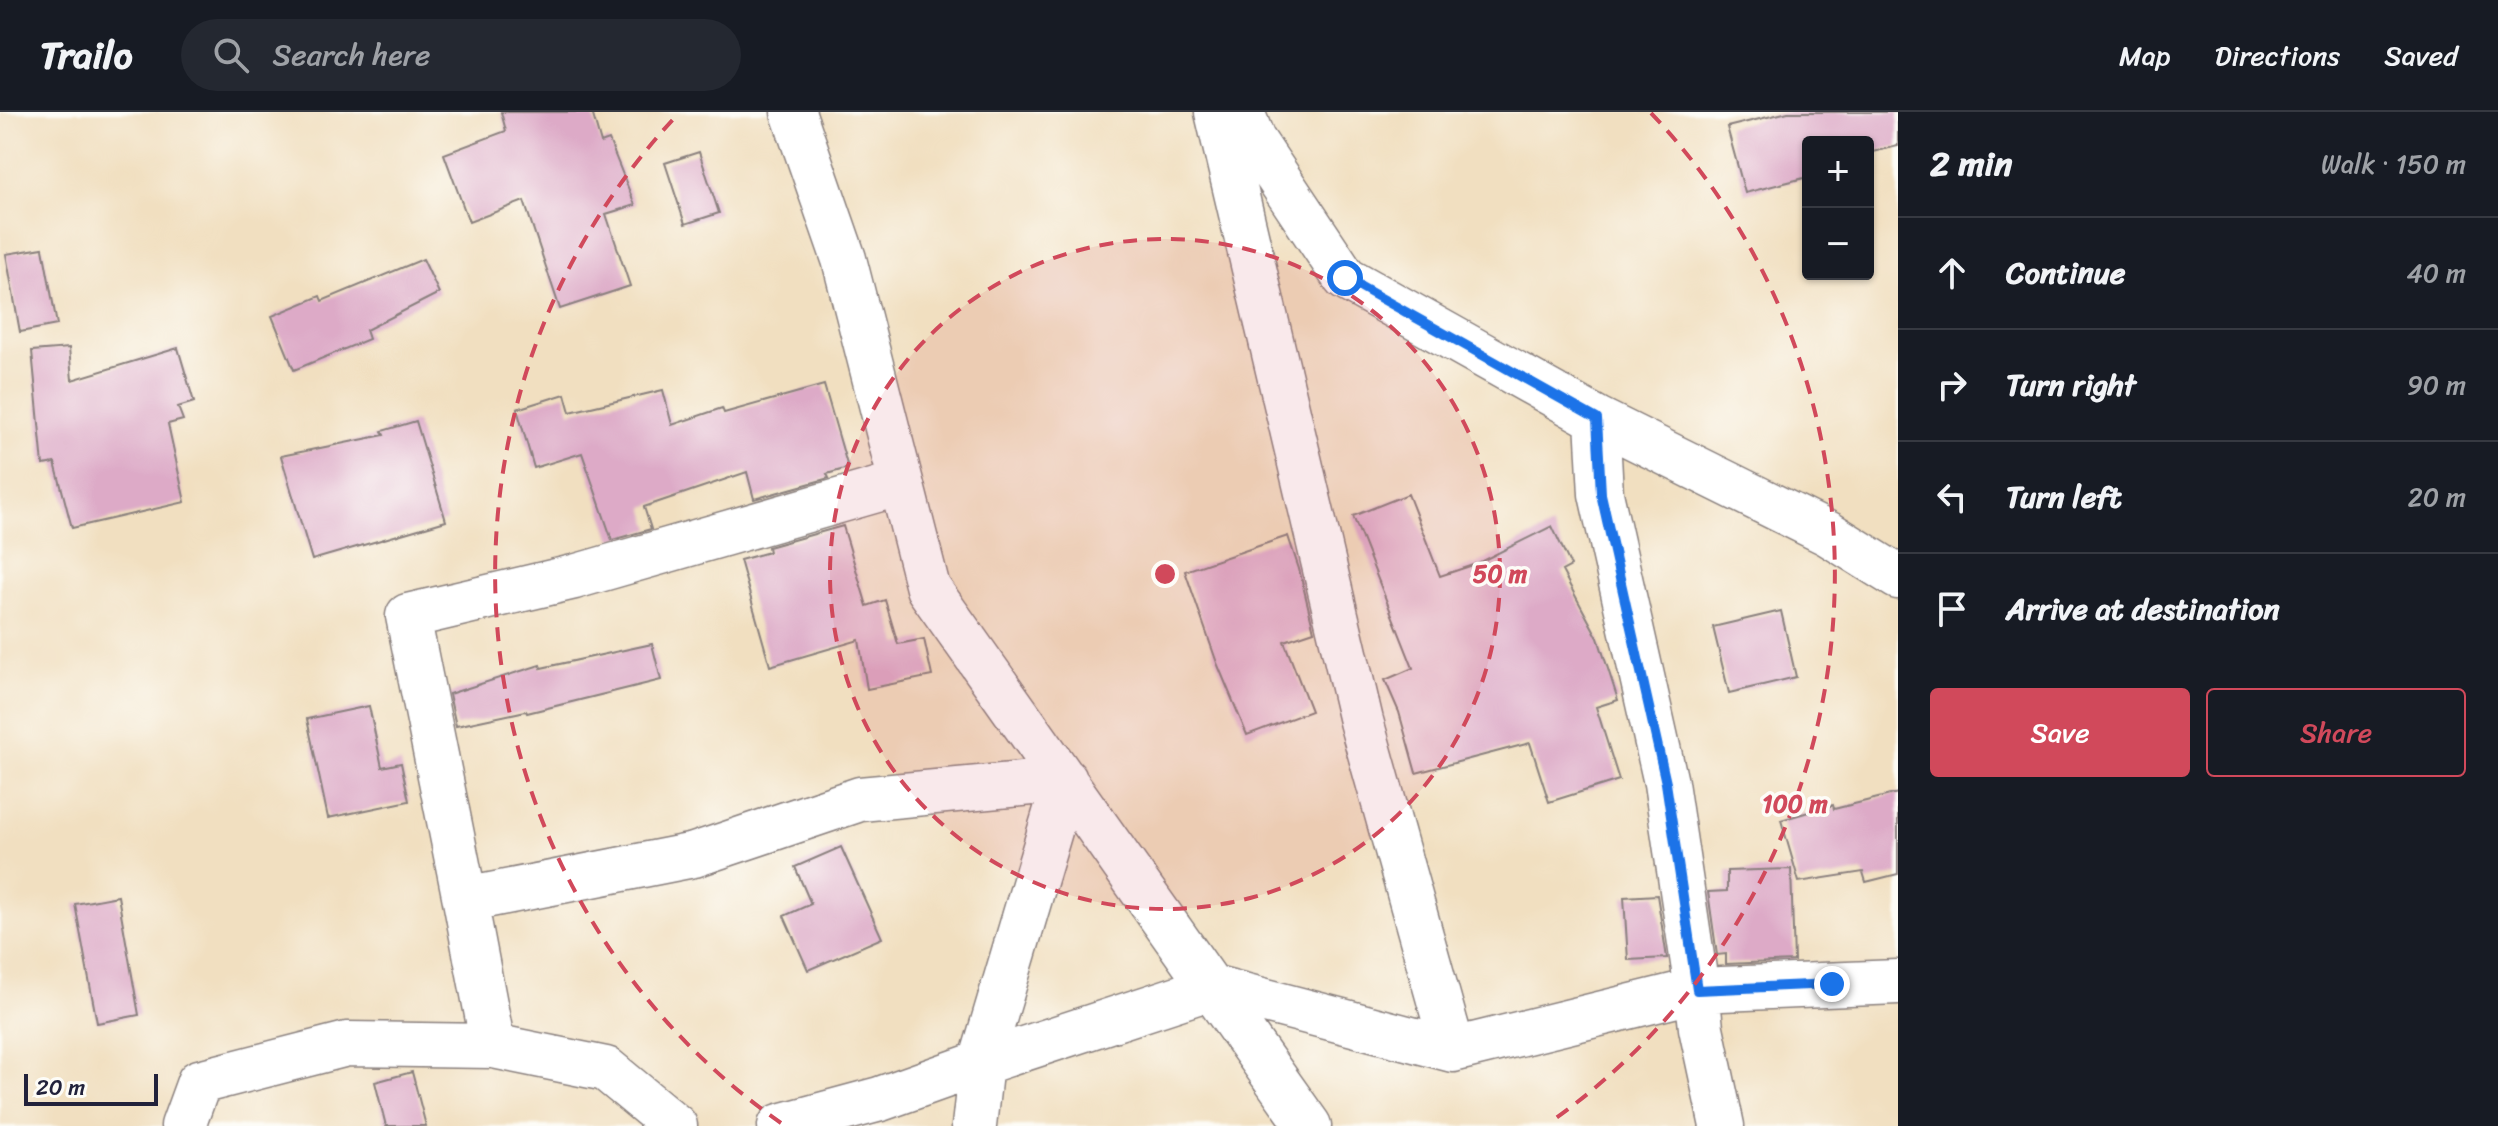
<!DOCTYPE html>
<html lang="en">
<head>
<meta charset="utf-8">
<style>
  body { margin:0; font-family:Sriracha,sans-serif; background:#242831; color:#f1f3f6 }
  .controls { position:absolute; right:24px; top:24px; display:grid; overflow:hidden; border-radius:8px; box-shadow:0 2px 6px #0004 }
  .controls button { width:72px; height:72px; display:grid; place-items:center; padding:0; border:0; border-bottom:2px solid #363941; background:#171b24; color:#f1f3f6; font:40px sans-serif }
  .scale { position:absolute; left:24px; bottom:20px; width:134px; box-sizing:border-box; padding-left:8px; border:4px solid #22223b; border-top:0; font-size:22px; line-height:28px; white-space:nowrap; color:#22223b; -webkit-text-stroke:6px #fdfcf7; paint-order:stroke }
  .stop { position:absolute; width:24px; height:24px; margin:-18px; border:6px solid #1a73e8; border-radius:50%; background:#fff }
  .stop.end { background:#1a73e8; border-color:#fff; box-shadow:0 2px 8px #0008 }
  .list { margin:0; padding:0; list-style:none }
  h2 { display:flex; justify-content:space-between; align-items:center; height:104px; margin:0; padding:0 32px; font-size:34px }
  h2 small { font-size:26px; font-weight:400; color:#9ea1a6 }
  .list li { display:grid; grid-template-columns:52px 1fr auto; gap:24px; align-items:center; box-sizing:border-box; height:112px; padding:0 32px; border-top:2px solid #363941 }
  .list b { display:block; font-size:30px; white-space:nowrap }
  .list em { font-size:26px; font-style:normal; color:#9ea1a6 }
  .actions { display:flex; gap:16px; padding:24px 32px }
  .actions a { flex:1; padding:18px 0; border:2px solid #d1495b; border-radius:8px; text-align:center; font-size:28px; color:#d1495b }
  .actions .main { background:#d1495b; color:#fff }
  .icon { flex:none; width:44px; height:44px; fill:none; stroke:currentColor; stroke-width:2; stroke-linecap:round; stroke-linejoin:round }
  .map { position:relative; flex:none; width:1898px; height:1014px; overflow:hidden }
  header { display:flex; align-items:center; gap:48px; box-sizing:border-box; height:112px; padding:0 40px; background:#171b24; border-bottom:2px solid #363941 }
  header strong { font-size:38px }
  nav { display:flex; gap:44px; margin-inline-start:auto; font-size:28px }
  .search { width:560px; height:72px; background:#242831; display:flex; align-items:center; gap:20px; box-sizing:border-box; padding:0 28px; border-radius:44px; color:#9ea1a6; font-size:30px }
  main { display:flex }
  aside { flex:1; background:#171b24 }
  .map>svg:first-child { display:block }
</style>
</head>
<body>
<header>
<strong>Trailo</strong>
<div class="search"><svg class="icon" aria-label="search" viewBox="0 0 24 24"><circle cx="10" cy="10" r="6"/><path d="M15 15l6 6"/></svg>Search here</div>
<nav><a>Map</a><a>Directions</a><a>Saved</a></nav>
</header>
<main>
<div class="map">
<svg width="1898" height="1014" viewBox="0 0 1898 1014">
  <rect width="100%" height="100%" fill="#fdfcf7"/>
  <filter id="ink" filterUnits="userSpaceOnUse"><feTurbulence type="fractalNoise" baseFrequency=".0125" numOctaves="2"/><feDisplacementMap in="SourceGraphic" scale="16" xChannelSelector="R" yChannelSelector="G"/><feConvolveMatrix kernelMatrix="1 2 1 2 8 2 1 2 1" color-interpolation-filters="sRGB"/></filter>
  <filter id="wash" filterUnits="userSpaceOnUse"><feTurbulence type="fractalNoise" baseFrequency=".006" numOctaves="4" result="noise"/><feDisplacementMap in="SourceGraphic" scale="32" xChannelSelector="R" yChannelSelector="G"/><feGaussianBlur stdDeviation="1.8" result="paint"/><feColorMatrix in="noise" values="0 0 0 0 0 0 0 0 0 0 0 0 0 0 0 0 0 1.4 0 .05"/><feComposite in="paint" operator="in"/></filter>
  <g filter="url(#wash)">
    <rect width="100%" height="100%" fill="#f1dfc0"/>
    <g id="blocks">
      <!-- building -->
      <path fill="#ddaac7" d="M 501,0 L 592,0 L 601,31 L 609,28 L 635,93 L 606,102 L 630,174 L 560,197 L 524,89 L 469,110 L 444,42 L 506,19 Z
        M 1788,0 L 1898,0 L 1898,34 L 1868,41 L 1868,30 L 1808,30 L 1808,65 L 1745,81 L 1727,15 Z
        M 699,40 L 719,101 L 685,112 L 665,51 Z
        M 43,136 L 57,213 L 20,220 L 6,142 Z
        M 423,147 L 439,181 L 366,218 L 369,227 L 294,258 L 272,204 L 320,184 L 322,189 Z
        M 69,236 L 72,268 L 178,236 L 194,290 L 178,295 L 183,308 L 168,312 L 185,390 L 72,416 L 55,351 L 43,353 L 32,239 Z
        M 824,273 L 848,356 L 827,362 L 829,366 L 754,387 L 747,360 L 644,395 L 651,417 L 612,428 L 582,341 L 534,356 L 517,297 L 565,282 L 570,300 L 663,278 L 672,313 L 722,296 L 724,301 Z
        M 416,309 L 446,409 L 312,448 L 281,344 L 384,323 L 382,319 Z
        M 1408,382 L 1440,464 L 1476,452 L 1552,414 L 1571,454 L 1562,459 L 1598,526 L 1618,588 L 1596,595 L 1619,668 L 1549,690 L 1530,631 L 1416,661 L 1399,600 L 1385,568 L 1413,556 L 1353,404 Z
        M 843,414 L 867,494 L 885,488 L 898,532 L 924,527 L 932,564 L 867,577 L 859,528 L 770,554 L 740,448 L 769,440 L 768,435 Z
        M 1288,424 L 1299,457 L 1314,519 L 1284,529 L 1311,599 L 1247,623 L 1217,551 L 1185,459 Z
        M 1781,499 L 1796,565 L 1729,581 L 1713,515 Z
        M 652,532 L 661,568 L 527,601 L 526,599 L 456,614 L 449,582 L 540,553 L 541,556 Z
        M 369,594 L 382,655 L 401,651 L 409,689 L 328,706 L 307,607 Z
        M 1898,681 L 1898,762 L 1866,770 L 1863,760 L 1799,770 L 1781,708 L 1833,693 L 1834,697 Z
        M 841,735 L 882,826 L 808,858 L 784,804 L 811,792 L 795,755 Z
        M 1791,757 L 1794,849 L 1726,852 L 1726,842 L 1717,843 L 1708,780 L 1727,779 L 1727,759 Z
        M 1657,783 L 1667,846 L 1628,848 L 1624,785 Z
        M 118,784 L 139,903 L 97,911 L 75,792 Z
        M 412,960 L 426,1014 L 386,1014 L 375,970 Z"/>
    </g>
  </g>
  <g filter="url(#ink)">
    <use href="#blocks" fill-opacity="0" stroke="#8a807e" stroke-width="2"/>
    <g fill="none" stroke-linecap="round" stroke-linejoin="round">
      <!-- minor casing -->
      <g stroke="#8a807e" stroke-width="47">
        <path id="minor" d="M 793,0 L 844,147 L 928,476 L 1309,1014
          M 1217,0 L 1361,609 L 1453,938
          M 1242,0 L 1253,28 L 1345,166 L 1597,307 L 1829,422 L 1898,465
          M 465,788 L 408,504 L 574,465 L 901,371
          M 493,934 L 465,788 L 694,743 L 860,687 L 1065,668 L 981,951 L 974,1014
          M 183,1014 L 199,970 L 347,932 L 493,934 L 606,957 L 675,1014
          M 780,1014 L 880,987 L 981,951 L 1212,875 L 1453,938 L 1697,878 L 1666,671 L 1601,382 L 1597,307
          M 1722,1014 L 1701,916 L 1697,878 L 1898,870"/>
      </g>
      <!-- minor -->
      <use href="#minor" stroke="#fff" stroke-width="44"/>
    </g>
  </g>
  <g fill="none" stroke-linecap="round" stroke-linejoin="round" filter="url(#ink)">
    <!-- route -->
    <path stroke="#1a73e8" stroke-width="10" d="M 1345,166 L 1597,307 L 1601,382 L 1666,671 L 1697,878 L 1832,872"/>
  </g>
  <!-- distance rings -->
  <circle cx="1165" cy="462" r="335" fill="#d1495b" fill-opacity=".12"/>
  <g fill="none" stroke="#d1495b" stroke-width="4" stroke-dasharray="14 10">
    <circle cx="1165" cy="462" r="335"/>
    <path d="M781 1011A670 670 0 0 1 679 1M1651 1A670 670 0 0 1 1549 1011"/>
  </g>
  <circle cx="1165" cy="462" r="12" fill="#d1495b" stroke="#fdfcf7" stroke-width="4"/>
  <g font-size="24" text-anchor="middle" font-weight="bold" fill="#d1495b" stroke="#fdfcf7" stroke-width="7" stroke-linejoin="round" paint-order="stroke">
    <text x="1500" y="470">50 m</text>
    <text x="1795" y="700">100 m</text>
  </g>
</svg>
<div class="controls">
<button>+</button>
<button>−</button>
</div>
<div class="scale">20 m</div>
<div class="stop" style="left:1345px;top:166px"></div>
<div class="stop end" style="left:1832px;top:872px"></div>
</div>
<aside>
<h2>2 min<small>Walk · 150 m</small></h2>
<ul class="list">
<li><svg class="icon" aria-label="ahead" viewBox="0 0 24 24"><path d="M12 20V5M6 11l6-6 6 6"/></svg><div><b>Continue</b></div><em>40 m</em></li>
<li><svg class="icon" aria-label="right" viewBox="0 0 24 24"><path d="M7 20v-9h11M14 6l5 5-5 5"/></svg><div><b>Turn right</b></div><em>90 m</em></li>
<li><svg class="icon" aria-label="left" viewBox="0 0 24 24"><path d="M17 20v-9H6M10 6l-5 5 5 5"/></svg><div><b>Turn left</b></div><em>20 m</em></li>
<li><svg class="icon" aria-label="arrive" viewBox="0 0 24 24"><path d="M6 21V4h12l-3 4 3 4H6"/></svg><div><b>Arrive at destination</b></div></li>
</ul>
<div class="actions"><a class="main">Save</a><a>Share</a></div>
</aside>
</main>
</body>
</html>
